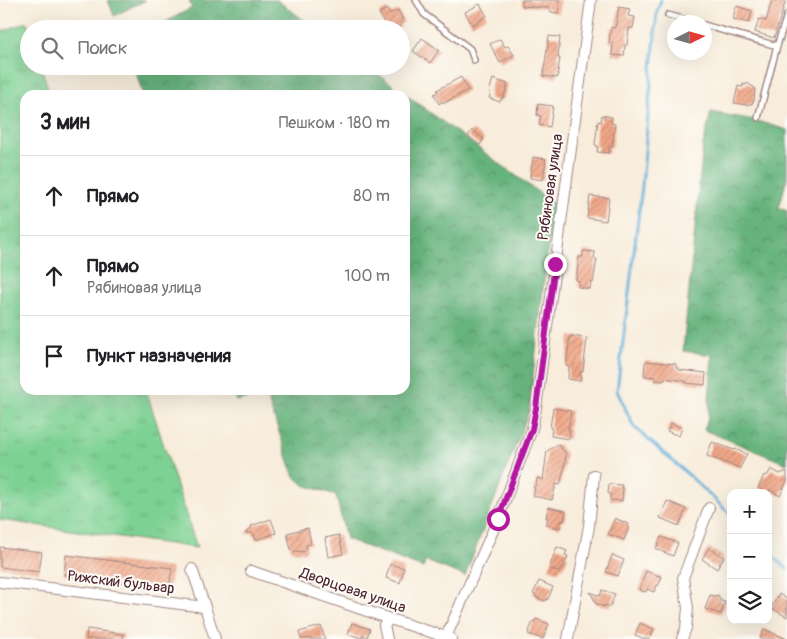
<!DOCTYPE html>
<html lang="ru">
<head>
<meta charset="utf-8">
<style>
  body { margin:0; font-family:Pangolin,sans-serif; background:#f2f2f2; color:#202124 }
  .controls { position:absolute; right:15px; bottom:15px; display:grid; overflow:hidden; border-radius:10px; box-shadow:0 5px 20px #0002 }
  .controls button { width:45px; height:45px; display:grid; place-items:center; padding:0; border:0; border-bottom:1px solid #e0e0e0; background:#fff; color:#202124; font:25px sans-serif }
  .compass { position:absolute; left:667px; top:15px; width:45px; height:45px; border-radius:50%; background:#fff; box-shadow:0 5px 20px #0002; rotate:85deg }
  .stop { position:absolute; width:15px; height:15px; margin:-11px; border:4px solid #b5179e; border-radius:50%; background:#fff }
  .stop.end { background:#b5179e; border-color:#fff; box-shadow:0 1px 5px #0008 }
  .list { margin:0; padding:0; list-style:none }
  h2 { display:flex; justify-content:space-between; align-items:center; height:65px; margin:0; padding:0 20px; font-size:21px }
  h2 small { font-size:16px; font-weight:400; color:#757577 }
  .list li { display:grid; grid-template-columns:32px 1fr auto; gap:15px; align-items:center; box-sizing:border-box; height:80px; padding:0 20px; border-top:1px solid #e0e0e0 }
  .list b { display:block; font-size:19px; white-space:nowrap }
  .list p { margin:0; font-size:16px; white-space:nowrap; color:#757577 }
  .list em { font-size:16px; font-style:normal; color:#757577 }
  .icon { flex:none; width:28px; height:28px; fill:none; stroke:currentColor; stroke-width:2; stroke-linecap:round; stroke-linejoin:round }
  .map { position:relative; flex:none; width:787px; height:639px; overflow:hidden }
  .search { position:absolute; background:#fff; box-shadow:0 5px 20px #0002; left:20px; top:20px; width:390px; height:55px; display:flex; align-items:center; gap:12px; box-sizing:border-box; padding:0 18px; border-radius:28px; color:#757577; font-size:19px }
  .panel { position:absolute; background:#fff; box-shadow:0 5px 20px #0002; left:20px; top:90px; width:390px; height:305px; border-radius:15px }
  .map>svg:first-child { display:block }
</style>
</head>
<body>
<div class="map">
<svg width="787" height="639" viewBox="0 0 787 639">
  <defs>
    <pattern id="grass-tufts" width="24" height="20" patternUnits="userSpaceOnUse" patternTransform="scale(1.25)"><rect width="24" height="20" fill="#7dd193"/><path d="M3 7l-1-3M5 7V3M7 7l1-3M15 17l-1-3M17 17v-4M19 17l1-3" fill="none" stroke="#6eb37f"/></pattern>
    <pattern id="forest-crowns" width="20" height="18" patternUnits="userSpaceOnUse" patternTransform="scale(1.25)"><rect width="20" height="18" fill="#66b37d"/><path d="M2 6a3 3 0 1 1 6 0M12 15a3 3 0 1 1 6 0" fill="none" stroke="#569167"/></pattern>
    <pattern id="building-hatch" width="6" height="6" patternUnits="userSpaceOnUse" patternTransform="scale(1.25)"><rect width="6" height="6" fill="#f2a888"/><path d="M-1 1l2-2M0 6l6-6M5 7l2-2" fill="none" stroke="#c6886f"/></pattern>
  </defs>
  <rect width="100%" height="100%" fill="#fdfcf7"/>
  <filter id="ink" filterUnits="userSpaceOnUse"><feTurbulence type="fractalNoise" baseFrequency=".02" numOctaves="2"/><feDisplacementMap in="SourceGraphic" scale="10" xChannelSelector="R" yChannelSelector="G"/><feConvolveMatrix kernelMatrix="1 2 1 2 8 2 1 2 1" color-interpolation-filters="sRGB"/></filter>
  <filter id="wash" filterUnits="userSpaceOnUse"><feTurbulence type="fractalNoise" baseFrequency=".0096" numOctaves="4" result="noise"/><feDisplacementMap in="SourceGraphic" scale="20" xChannelSelector="R" yChannelSelector="G"/><feGaussianBlur stdDeviation="1.12" result="paint"/><feColorMatrix in="noise" values="0 0 0 0 0 0 0 0 0 0 0 0 0 0 0 0 0 1.4 0 .05"/><feComposite in="paint" operator="in"/></filter>
  <g filter="url(#wash)">
    <rect width="100%" height="100%" fill="#f8ecda"/>
    <!-- grass -->
    <path fill="url(#grass-tufts)" stroke="#64785f" d="M 27,22 L 29,29 L 29,66 L 41,66 L 50,95 L 25,95 L 25,390 L 146,390 L 197,548 L 0,520 L 0,32 Z"/>
    <!-- forest -->
    <path fill="url(#forest-crowns)" stroke="#586954" d="M 108,0 L 146,0 L 114,16 Z
      M 189,0 L 277,0 L 316,29 L 152,29 L 192,8 Z
      M 134,66 L 367,66 L 553,203 L 529,411 L 465,576 L 426,561 L 423,568 L 346,539 L 336,495 L 304,485 L 294,476 L 266,394 L 237,401 L 233,390 L 405,390 L 405,95 L 143,95 Z
      M 711,112 L 754,120 L 787,130 L 787,178 L 779,208 L 787,211 L 787,464 L 704,430 L 708,418 L 712,355 L 683,351 L 703,145 Z"/>
    <g fill="none" stroke-linecap="round" stroke-linejoin="round">
      <!-- stream -->
      <path stroke="#5eadd8" stroke-width="3" d="M 661,0 L 657,11 L 642,186 L 617,391 L 634,427 L 691,477 L 731,515
        M 768,551 L 787,569"/>
    </g>
    <g id="blocks">
      <!-- building -->
      <path fill="url(#building-hatch)" d="M 522,0 L 560,0 L 559,13 L 551,12 L 549,8 L 522,6 Z
        M 772,0 L 786,0 L 774,38 L 755,32 L 759,19 L 766,21 Z
        M 480,4 L 487,16 L 472,25 L 465,12 Z
        M 736,6 L 752,11 L 749,23 L 733,19 Z
        M 619,7 L 630,9 L 628,16 L 635,17 L 633,28 L 629,28 L 627,45 L 625,45 L 624,56 L 612,55 L 613,43 L 609,42 L 611,27 L 615,28 Z
        M 387,9 L 390,14 L 398,10 L 404,22 L 400,24 L 401,26 L 397,29 L 387,29 L 379,13 Z
        M 549,36 L 560,37 L 558,58 L 560,58 L 557,78 L 543,76 Z
        M 422,38 L 439,50 L 430,63 L 413,51 Z
        M 500,39 L 505,47 L 508,46 L 514,55 L 500,63 L 490,44 Z
        M 461,77 L 468,90 L 444,103 L 443,101 L 439,104 L 434,94 L 438,92 L 437,90 Z
        M 493,79 L 508,84 L 504,97 L 502,97 L 500,102 L 489,98 L 491,93 L 489,92 Z
        M 747,83 L 755,88 L 754,101 L 753,101 L 752,104 L 749,104 L 747,105 L 734,103 L 738,86 L 743,87 L 743,84 L 746,85 Z
        M 538,104 L 553,106 L 550,127 L 539,125 L 541,116 L 537,115 Z
        M 602,115 L 612,117 L 611,123 L 615,124 L 612,147 L 609,147 L 609,153 L 597,152 L 598,146 L 595,145 L 598,121 L 601,122 Z
        M 472,130 L 484,139 L 480,145 L 468,136 Z
        M 533,157 L 546,159 L 543,180 L 530,178 Z
        M 590,196 L 609,198 L 606,221 L 587,218 Z
        M 583,251 L 595,252 L 594,259 L 597,259 L 593,283 L 591,282 L 590,289 L 578,287 L 579,281 L 576,280 L 579,257 L 583,257 Z
        M 570,336 L 587,338 L 583,372 L 581,371 L 580,381 L 568,379 L 569,367 L 566,366 Z
        M 646,361 L 676,364 L 676,368 L 679,368 L 679,370 L 706,373 L 705,385 L 686,383 L 686,381 L 664,378 L 664,381 L 655,380 L 655,377 L 645,376 L 644,375 L 645,362 Z
        M 553,408 L 571,411 L 568,430 L 570,430 L 569,439 L 551,436 L 552,429 L 550,428 Z
        M 671,423 L 682,428 L 679,436 L 667,431 Z
        M 712,442 L 734,450 L 735,449 L 747,454 L 740,468 L 707,456 Z
        M 558,444 L 566,454 L 564,469 L 560,485 L 556,484 L 552,500 L 533,496 L 535,490 L 533,487 L 536,485 L 537,478 L 543,480 L 547,451 Z
        M 771,469 L 780,474 L 787,471 L 787,481 L 780,496 L 770,490 L 768,493 L 758,488 L 764,475 L 767,476 Z
        M 609,484 L 622,485 L 621,488 L 623,488 L 622,501 L 610,500 L 610,494 L 608,493 Z
        M 667,501 L 686,509 L 679,526 L 660,518 Z
        M 548,507 L 566,511 L 564,521 L 561,521 L 560,528 L 546,525 L 548,518 L 546,518 Z
        M 615,518 L 628,524 L 627,526 L 629,527 L 624,540 L 608,534 Z
        M 271,519 L 276,533 L 256,540 L 253,533 L 245,533 L 252,527 L 251,526 Z
        M 308,528 L 311,544 L 306,545 L 307,549 L 304,552 L 297,551 L 296,552 L 291,550 L 287,533 Z
        M 339,535 L 343,554 L 328,557 L 325,538 Z
        M 661,537 L 678,543 L 673,556 L 656,549 Z
        M 0,547 L 42,552 L 39,572 L 0,567 Z
        M 557,547 L 567,551 L 565,555 L 568,556 L 563,568 L 561,567 L 559,572 L 549,568 Z
        M 709,548 L 724,557 L 717,569 L 702,559 Z
        M 66,555 L 172,568 L 169,588 L 64,575 Z
        M 612,555 L 624,560 L 618,576 L 606,572 Z
        M 390,564 L 404,568 L 400,583 L 386,578 Z
        M 646,571 L 662,577 L 658,586 L 657,585 L 654,592 L 647,589 L 646,592 L 639,590 Z
        M 539,581 L 553,587 L 548,599 L 547,599 L 545,601 L 535,597 L 536,595 L 533,594 Z
        M 602,590 L 615,594 L 610,607 L 605,605 L 604,607 L 595,603 L 595,601 L 590,592 L 600,596 Z
        M 779,594 L 787,599 L 787,617 L 771,608 Z
        M 710,595 L 714,596 L 718,595 L 721,601 L 725,602 L 721,614 L 705,609 Z
        M 536,619 L 549,624 L 543,639 L 528,634 L 533,621 L 535,622 Z
        M 352,623 L 370,629 L 367,637 L 363,635 L 362,638 L 348,634 Z
        M 640,623 L 654,629 L 650,639 L 645,639 L 635,635 Z
        M 321,626 L 325,639 L 301,639 L 299,632 Z
        M 87,629 L 123,634 L 123,639 L 86,639 Z
        M 764,629 L 787,639 L 760,639 Z"/>
    </g>
  </g>
  <g filter="url(#ink)">
    <use href="#blocks" fill-opacity="0" stroke="#a18682" stroke-width="1"/>
    <g fill="none" stroke-linecap="round" stroke-linejoin="round">
      <!-- lane casing -->
      <g stroke="#a18682" stroke-width="8">
        <path id="lane" d="M 416,0 L 424,14 L 470,49 L 474,60
          M 668,15 L 694,22
          M 704,25 L 777,46
          M 758,118 L 777,46 L 787,15"/>
      </g>
      <!-- street casing -->
      <g stroke="#a18682" stroke-width="12">
        <path id="street" d="M 192,569 L 205,607
          M 251,571 L 390,619 L 446,637
          M 0,582 L 205,607 L 215,639
          M 387,639 L 384,625 L 390,619
          M 451,639 L 446,637 L 498,519 L 532,429 L 536,408 L 591,0
          M 568,639 L 589,526 L 594,475
          M 682,639 L 686,628 L 688,608 L 683,578 L 709,508"/>
      </g>
      <!-- lane -->
      <use href="#lane" stroke="#fff" stroke-width="5"/>
      <!-- street -->
      <use href="#street" stroke="#fff" stroke-width="10"/>
    </g>
  </g>
  <g fill="none" stroke-linecap="round" stroke-linejoin="round" filter="url(#ink)">
    <!-- route -->
    <path stroke="#b5179e" stroke-width="6" d="M 498,519 L 532,429 L 536,408 L 555,264"/>
  </g>
  <g text-anchor="middle" stroke-width="4" stroke-linejoin="round" paint-order="stroke">
    <!-- street labels -->
    <g font-size="15" fill="#4a1f2b" stroke="#fdfcf7">
      <text transform="translate(550 187) rotate(-82)" y="5">Рябиновая улица</text>
      <text transform="translate(121 582) rotate(7)" y="5">Рижский бульвар</text>
      <text transform="translate(353 590) rotate(19)" y="5">Дворцовая улица</text>
    </g>
  </g>
</svg>
<div class="controls">
<button>+</button>
<button>−</button>
<button><svg class="icon" aria-label="layers" viewBox="0 0 24 24"><path d="M12 4l9 5-9 5-9-5zM3 14l9 5 9-5"/></svg></button>
</div>
<svg class="compass" viewBox="-18 -18 36 36"><path d="M0-13l5 13h-10z" fill="#e53935"/><path d="M0 13l5-13h-10z" fill="#757577"/></svg>
<div class="stop" style="left:498px;top:519px"></div>
<div class="stop end" style="left:555px;top:264px"></div>
<div class="search"><svg class="icon" aria-label="search" viewBox="0 0 24 24"><circle cx="10" cy="10" r="6"/><path d="M15 15l6 6"/></svg>Поиск</div>
<section class="panel">
<h2>3 мин<small>Пешком · 180 m</small></h2>
<ul class="list">
<li><svg class="icon" aria-label="ahead" viewBox="0 0 24 24"><path d="M12 20V5M6 11l6-6 6 6"/></svg><div><b>Прямо</b></div><em>80 m</em></li>
<li><svg class="icon" aria-label="ahead" viewBox="0 0 24 24"><path d="M12 20V5M6 11l6-6 6 6"/></svg><div><b>Прямо</b><p>Рябиновая улица</p></div><em>100 m</em></li>
<li><svg class="icon" aria-label="arrive" viewBox="0 0 24 24"><path d="M6 21V4h12l-3 4 3 4H6"/></svg><div><b>Пункт назначения</b></div></li>
</ul>
</section>
</div>
</body>
</html>
